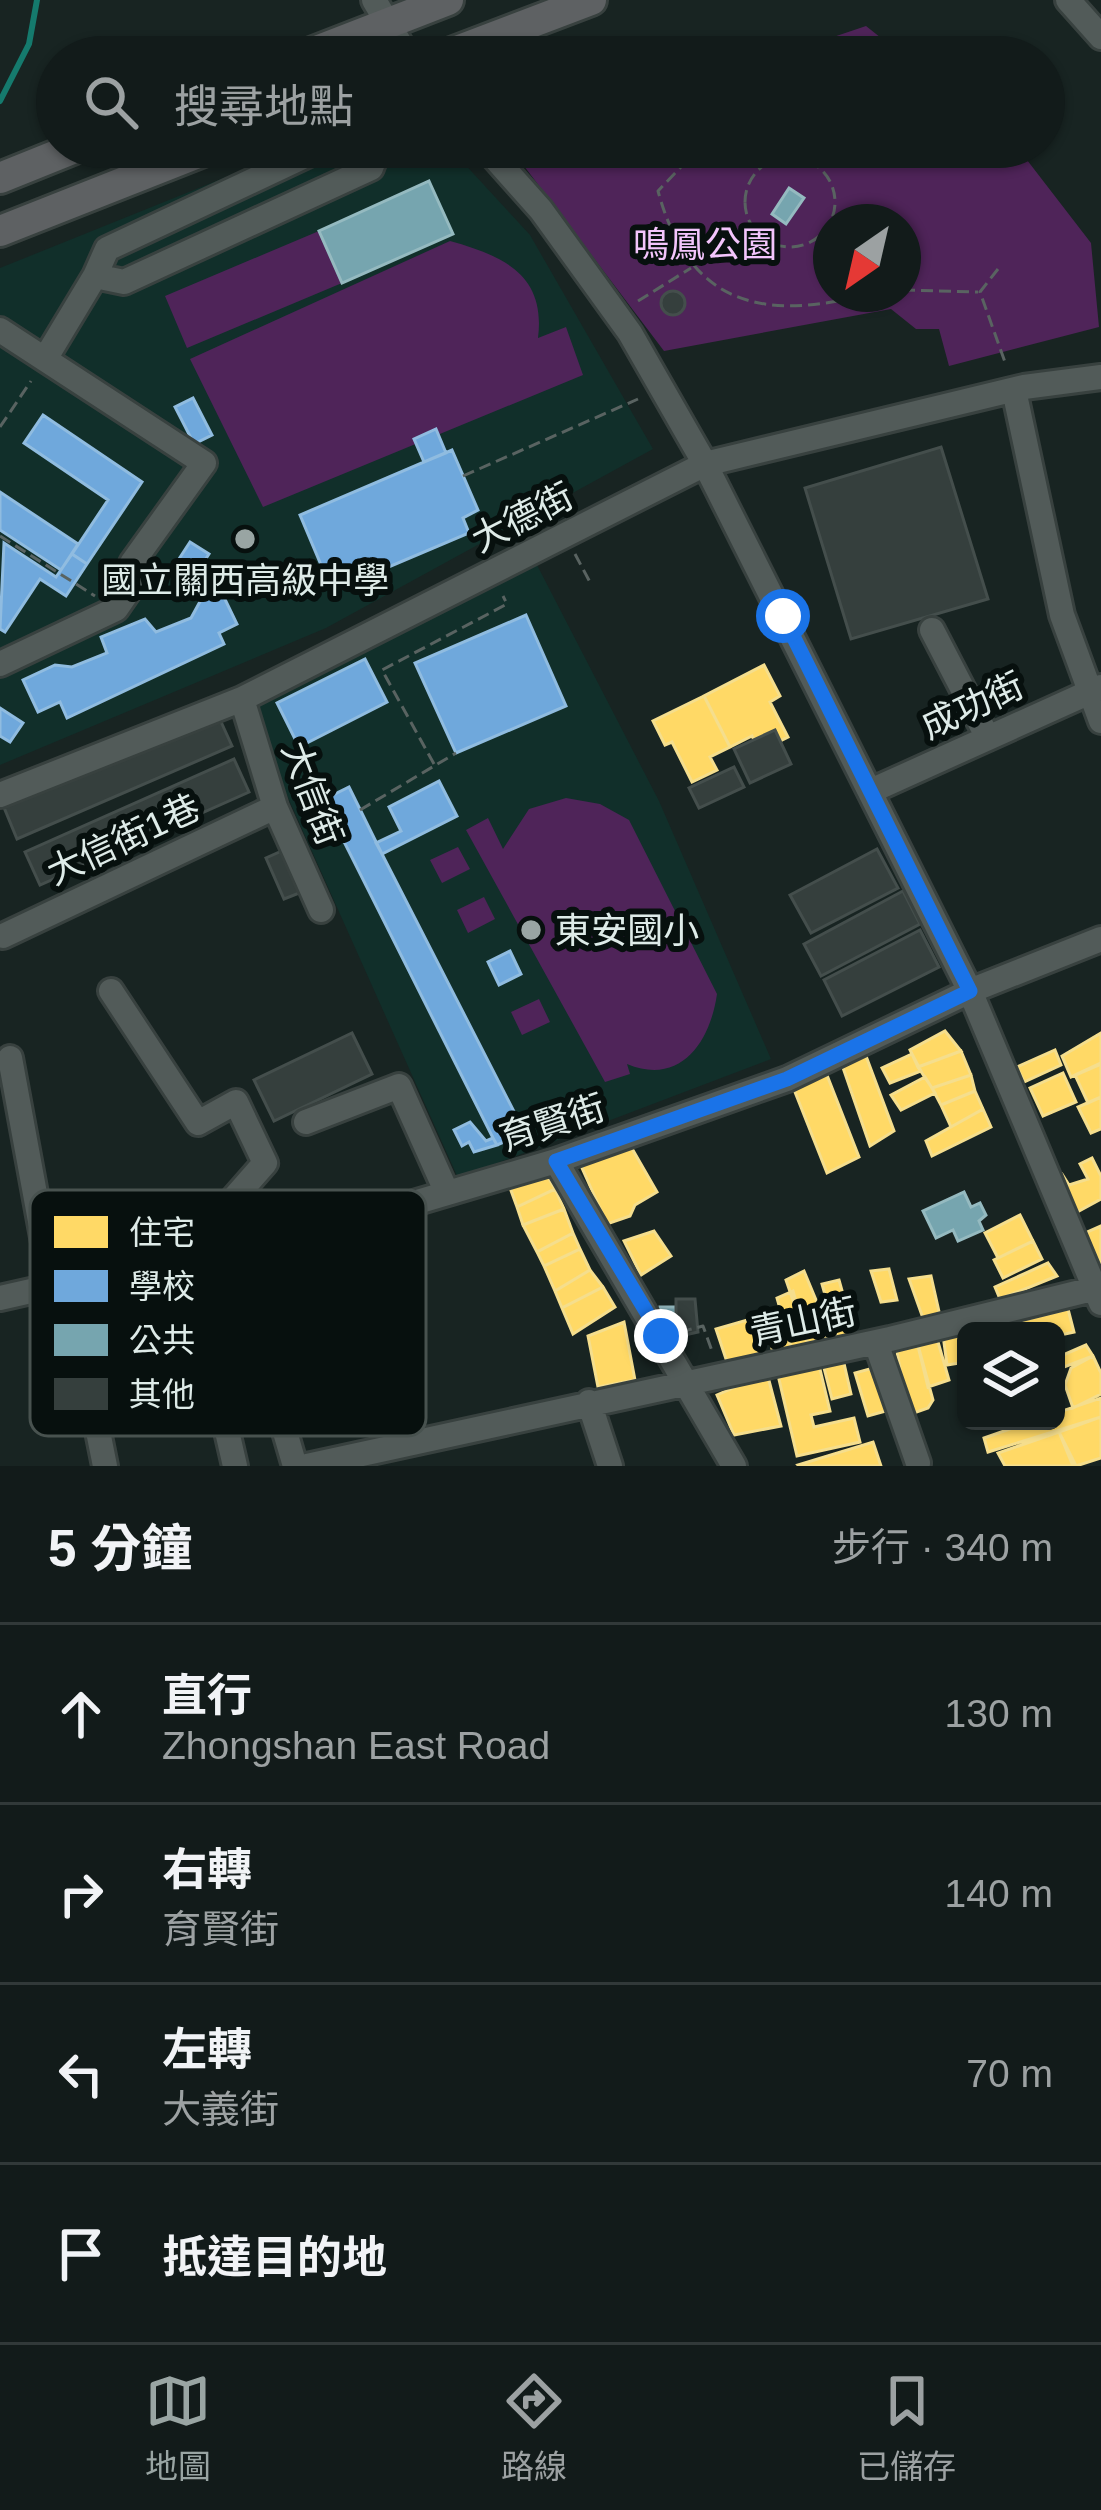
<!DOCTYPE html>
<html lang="zh-TW">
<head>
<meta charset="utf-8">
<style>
  body { margin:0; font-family:Helvetica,"Noto Sans TC",sans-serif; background:#1f2827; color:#f1f3f6 }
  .controls { position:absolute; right:36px; bottom:36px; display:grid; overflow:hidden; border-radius:18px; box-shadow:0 3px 9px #0004 }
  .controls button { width:108px; height:108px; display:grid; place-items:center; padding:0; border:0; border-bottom:3px solid #313939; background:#121b1a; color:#f1f3f6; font:60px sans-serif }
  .compass { position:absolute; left:813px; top:204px; width:108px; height:108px; border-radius:50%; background:#121b1a; box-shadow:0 3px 9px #0004; rotate:214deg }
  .stop { position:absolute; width:36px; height:36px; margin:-27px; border:9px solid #1a73e8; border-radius:50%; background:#fff }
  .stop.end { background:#1a73e8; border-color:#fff; box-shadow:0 3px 12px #0008 }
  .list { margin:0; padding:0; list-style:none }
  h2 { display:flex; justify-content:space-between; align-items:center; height:156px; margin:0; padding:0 48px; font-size:51px }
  h2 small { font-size:39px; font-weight:400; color:#9ca1a2 }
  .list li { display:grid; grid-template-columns:78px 1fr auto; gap:36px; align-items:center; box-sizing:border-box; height:180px; padding:0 48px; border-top:3px solid #313939 }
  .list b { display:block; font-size:45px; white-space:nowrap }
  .list p { margin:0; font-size:39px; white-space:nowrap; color:#9ca1a2 }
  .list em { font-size:39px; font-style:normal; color:#9ca1a2 }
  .icon { flex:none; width:66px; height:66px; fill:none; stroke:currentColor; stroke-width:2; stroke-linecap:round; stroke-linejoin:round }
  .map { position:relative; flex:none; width:1101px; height:1466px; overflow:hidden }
  .search { position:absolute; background:#121b1a; box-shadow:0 3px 9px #0004; left:36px; right:36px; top:36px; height:132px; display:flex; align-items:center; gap:30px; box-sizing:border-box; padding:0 42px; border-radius:66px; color:#9ca1a2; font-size:45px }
  .sheet { height:876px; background:#121b1a }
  nav { display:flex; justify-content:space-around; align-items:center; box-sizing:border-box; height:168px; border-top:3px solid #313939; background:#121b1a; font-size:33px; color:#9ca1a2 }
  nav a { display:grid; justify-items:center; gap:6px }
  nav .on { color:#99a5a3 }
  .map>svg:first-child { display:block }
</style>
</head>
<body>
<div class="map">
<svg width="1101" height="1466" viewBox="0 0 1101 1466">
  <rect width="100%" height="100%" fill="#182422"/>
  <!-- built -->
  <path fill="#112f2a" d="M 301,147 L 449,147 L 530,235 L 653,449 L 326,628 L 0,765 L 0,268 Z
    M 537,565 L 659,801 L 771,1059 L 458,1178 L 247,706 Z"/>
  <!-- green -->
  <path fill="#4f2459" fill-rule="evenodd" d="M 866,26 L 905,57 L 774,57 Z
    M 558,147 L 1017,147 L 1091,243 L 1099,327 L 949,366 L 939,329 L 916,329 L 891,309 L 664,351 L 521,162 ZM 831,222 L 903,222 L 903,294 L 831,294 Z
    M 319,231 L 342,283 L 187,348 L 165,296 Z
    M 450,241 C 504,256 546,275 538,338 L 566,327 L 583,375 L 263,507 L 190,359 Z
    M 566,798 L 600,804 L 629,820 L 717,994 C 710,1043 680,1086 627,1064 L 630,1074 L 605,1082 L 466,830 L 488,818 L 503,849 L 529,809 Z
    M 458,847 L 470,869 L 442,883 L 430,860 Z
    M 484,897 L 495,919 L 468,933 L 457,910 Z
    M 539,999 L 550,1022 L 522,1035 L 511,1012 Z"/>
  <!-- homes -->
  <path fill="#ffd966" stroke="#f5de8d" stroke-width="3" d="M 764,665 L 780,696 L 770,702 L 788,737 L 760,751 L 752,736 L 730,747 L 704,696 Z
    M 704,696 L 730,747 L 710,757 L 717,770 L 692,782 L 672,742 L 665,745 L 653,721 Z
    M 945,1031 L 961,1051 L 918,1067 L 910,1050 Z
    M 1101,1033 L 1101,1064 L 1071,1077 L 1062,1056 Z
    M 863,1048 L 894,1131 L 870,1146 L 841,1062 Z
    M 1055,1050 L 1061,1065 L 1024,1082 L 1017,1067 Z
    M 961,1051 L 971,1075 L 932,1088 L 918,1067 Z
    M 912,1054 L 921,1071 L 890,1083 L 882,1068 Z
    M 1101,1063 L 1101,1097 L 1088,1103 L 1075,1075 Z
    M 825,1070 L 859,1157 L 827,1173 L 793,1087 Z
    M 1063,1073 L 1076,1102 L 1043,1116 L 1030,1088 Z
    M 971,1075 L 975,1091 L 941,1105 L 932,1088 Z
    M 925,1077 L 935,1093 L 901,1110 L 891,1095 Z
    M 975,1091 L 983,1109 L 951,1127 L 941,1105 Z
    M 1101,1097 L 1101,1129 L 1091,1133 L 1078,1107 Z
    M 983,1109 L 991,1127 L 932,1156 L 926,1141 Z
    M 630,1145 L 657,1192 L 635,1205 L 630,1216 L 607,1224 L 578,1159 Z
    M 1092,1158 L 1101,1176 L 1101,1199 L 1070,1216 L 1052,1177 L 1062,1174 L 1069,1185 L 1088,1179 L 1080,1164 Z
    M 546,1173 L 555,1189 L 517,1207 L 509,1185 Z
    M 555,1189 L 564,1209 L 523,1225 L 517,1207 Z
    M 564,1209 L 573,1233 L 537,1252 L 523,1225 Z
    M 1020,1215 L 1033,1241 L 998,1258 L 985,1233 Z
    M 1101,1226 L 1101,1267 L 1085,1233 Z
    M 654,1231 L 671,1256 L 641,1275 L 624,1241 Z
    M 573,1233 L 580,1249 L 544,1266 L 537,1252 Z
    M 1033,1241 L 1042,1259 L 1003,1278 L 994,1260 Z
    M 580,1249 L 590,1270 L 555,1291 L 544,1266 Z
    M 1048,1263 L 1057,1276 L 1000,1299 L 995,1287 Z
    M 889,1269 L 897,1300 L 881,1302 L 871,1271 Z
    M 590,1270 L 603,1287 L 562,1308 L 555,1291 Z
    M 804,1271 L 831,1336 L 808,1344 L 786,1280 Z
    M 931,1276 L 940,1316 L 924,1321 L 909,1279 Z
    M 839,1280 L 855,1337 L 838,1341 L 822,1284 Z
    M 603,1287 L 615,1307 L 573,1334 L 562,1308 Z
    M 793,1291 L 808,1344 L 791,1347 L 777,1298 Z
    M 1068,1309 L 1074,1332 L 1056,1336 L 1056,1331 L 1010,1331 L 1008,1324 Z
    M 782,1317 L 793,1354 L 774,1358 L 766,1321 Z
    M 754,1318 L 763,1352 L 728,1365 L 716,1329 Z
    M 624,1322 L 635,1380 L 598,1387 L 588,1336 Z
    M 966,1331 L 966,1362 L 947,1365 L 943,1335 Z
    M 936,1335 L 949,1380 L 928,1387 L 916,1338 Z
    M 916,1338 L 933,1400 L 928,1408 L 908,1415 L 896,1346 Z
    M 1086,1345 L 1093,1356 L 1056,1370 L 1056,1358 Z
    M 1093,1356 L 1101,1373 L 1101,1394 L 1073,1408 L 1065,1385 L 1071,1368 Z
    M 843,1359 L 851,1394 L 832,1399 L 823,1364 Z
    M 819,1365 L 830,1411 L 811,1415 L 814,1427 L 854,1418 L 860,1442 L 797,1456 L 778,1375 Z
    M 873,1368 L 886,1411 L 868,1416 L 855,1373 Z
    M 767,1373 L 781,1426 L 734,1435 L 717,1395 Z
    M 1101,1398 L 1101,1417 L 988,1452 L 984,1438 L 1033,1421 L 1056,1421 L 1056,1413 Z
    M 1101,1417 L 1101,1458 L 1076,1466 L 1059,1432 Z
    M 1059,1432 L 1073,1466 L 1005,1466 L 998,1453 Z
    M 873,1442 L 881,1466 L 799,1466 L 798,1465 Z"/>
  <!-- schools -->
  <path fill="#6fa8dc" stroke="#90bce0" stroke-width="3" d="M 193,398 L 212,435 L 194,444 L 175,407 Z
    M 43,415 L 142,482 L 87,564 L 72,554 L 108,500 L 24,443 Z
    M 436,429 L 446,453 L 424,462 L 414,439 Z
    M 452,450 L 478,510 L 463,518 L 469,533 L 332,591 L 300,515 Z
    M 0,492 L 78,544 L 61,570 L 0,530 Z
    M 190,542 L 209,554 L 196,574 L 177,562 Z
    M 4,543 L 56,577 L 72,554 L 87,564 L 66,596 L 40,579 L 5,632 L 0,629 Z
    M 220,589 L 237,624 L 219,633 L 224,644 L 67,718 L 60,702 L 38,712 L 23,680 L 55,665 L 72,667 L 107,653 L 101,637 L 145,619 L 156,632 L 191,618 L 202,598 Z
    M 526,615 L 566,706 L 456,753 L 415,663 Z
    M 365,659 L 387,702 L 299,747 L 277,703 Z
    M 0,708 L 23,723 L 10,742 L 0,736 Z
    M 439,781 L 457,816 L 382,854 L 376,843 L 401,831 L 389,807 Z
    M 349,787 L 382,854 L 525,1133 L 497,1145 L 493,1138 L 323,800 Z
    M 510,951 L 521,974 L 499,985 L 488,962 Z
    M 470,1122 L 486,1141 L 493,1138 L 497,1145 L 474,1152 L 469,1142 L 462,1146 L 454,1130 Z"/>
  <!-- public -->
  <path fill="#76a5af" stroke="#95bac0" stroke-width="3" d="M 429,181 L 453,234 L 342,283 L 319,231 Z
    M 789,188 L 804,198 L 786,224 L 772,214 Z
    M 964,1192 L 971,1207 L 980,1203 L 986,1215 L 979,1221 L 983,1230 L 958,1241 L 953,1230 L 936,1238 L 923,1211 Z
    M 660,1307 L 676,1307 L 676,1325 L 660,1325 Z"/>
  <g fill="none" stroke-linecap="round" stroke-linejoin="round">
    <!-- stream -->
    <path stroke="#157a6d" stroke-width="6" d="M 0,101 L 29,44 L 37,0"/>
  </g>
  <!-- building -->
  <path fill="#353f3d" stroke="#444e4c" stroke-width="3" d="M661 303a12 12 0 1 1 24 0a12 12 0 1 1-24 0Z
    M 941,447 L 988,599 L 851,639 L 805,488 Z
    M 217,713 L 232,746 L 17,839 L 3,805 Z
    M 775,730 L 791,764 L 750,783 L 734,749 Z
    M 234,759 L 249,792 L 40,885 L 25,852 Z
    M 734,767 L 744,787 L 699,808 L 689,788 Z
    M 877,849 L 898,888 L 811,933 L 790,895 Z
    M 284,850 L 302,892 L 284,899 L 266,858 Z
    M 903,891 L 920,924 L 821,976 L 804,944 Z
    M 920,930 L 939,967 L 842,1016 L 824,980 Z
    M 352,1033 L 372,1074 L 274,1121 L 254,1080 Z
    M 676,1299 L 695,1299 L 698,1332 L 667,1339 L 660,1325 L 676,1325 Z"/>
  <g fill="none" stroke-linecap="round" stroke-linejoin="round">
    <!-- minor casing -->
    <g stroke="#38413f" stroke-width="30">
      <path id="minor" d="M 374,0 L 408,57
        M 1068,0 L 1101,37
        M 324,147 L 107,249 L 95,276 L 124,282 L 371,168 L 379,147
        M 485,147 L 541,210 L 630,333 L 705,464 L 970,991 L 1101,1303
        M 0,330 L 204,463 L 132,563 L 143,570 L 116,609 L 0,664
        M 45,359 L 95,276
        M 1014,390 L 1062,615 L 1101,721
        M 932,630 L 988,738
        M 242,699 L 275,807 L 321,910
        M 873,790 L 1101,687
        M 0,795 L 242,699 L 705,464 L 1024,387 L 1101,377
        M 3,936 L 275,807
        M 111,991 L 198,1123 L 236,1102 L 265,1163 L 186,1253 L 235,1466
        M 10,1058 L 52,1286
        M 306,1122 L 399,1086 L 447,1193
        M 556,1161 L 734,1466
        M 230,1244 L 295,1466
        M 68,1282 L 105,1466
        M 0,1298 L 397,1208 L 556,1161 L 787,1079 L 970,991 L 1101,939
        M 876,1343 L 918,1463
        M 589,1402 L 610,1466
        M 307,1466 L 890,1339 L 1101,1287"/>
    </g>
    <!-- major casing -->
    <g stroke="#38413f" stroke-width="36">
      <path id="major" d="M 301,57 L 448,0
        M 441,57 L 591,0
        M 0,178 L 77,147
        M 0,231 L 213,147"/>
    </g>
    <!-- path -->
    <path stroke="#596361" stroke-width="3" stroke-dasharray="12 6" stroke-linecap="butt" d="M 700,147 L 658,191 C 689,305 762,322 868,294
      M 758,147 L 769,159
      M745 202a45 45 0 1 1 90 0a45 45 0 1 1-90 0Z
      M 998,269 L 980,292 L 1006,365
      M 903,290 L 978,292
      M 638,301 L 691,268
      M 0,427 L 31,381
      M 463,476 L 638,399
      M 0,536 L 95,596
      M 575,554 L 591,584
      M 434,764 L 382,670 L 507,604 L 503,596
      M 360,810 L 456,753
      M 534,1109 L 546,1137
      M 680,1332 L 703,1326 L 712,1351"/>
    <!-- minor -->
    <use href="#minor" stroke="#525b59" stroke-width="24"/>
    <!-- major -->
    <use href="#major" stroke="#5e6163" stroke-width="30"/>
    <!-- path-bridge -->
    <path stroke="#596361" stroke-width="3" stroke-dasharray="12 6" stroke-linecap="butt" d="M 327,35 L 336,57"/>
  </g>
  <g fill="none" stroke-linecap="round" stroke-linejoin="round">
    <!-- route -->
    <path stroke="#1a73e8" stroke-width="15" d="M 661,1336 L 556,1161 L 787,1079 L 970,991 L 783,616"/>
  </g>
  <!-- markers -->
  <g fill="#99a5a3" stroke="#07100e" stroke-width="4.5">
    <circle cx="245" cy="539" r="12"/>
    <circle cx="531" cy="930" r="12"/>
  </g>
  <g text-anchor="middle" stroke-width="12" stroke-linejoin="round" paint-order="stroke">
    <!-- park labels -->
    <g font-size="36" fill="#f3c5fc" stroke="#07100e">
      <text x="705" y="257">鳴鳳公園</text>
    </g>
    <!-- street labels -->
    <g font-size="36" fill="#deebe8" stroke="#07100e">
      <text transform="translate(522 517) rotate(-27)" y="13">大德街</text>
      <text transform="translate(972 705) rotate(-25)" y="13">成功街</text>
      <text transform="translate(313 793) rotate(69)" y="13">大信街</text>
      <text transform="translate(123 839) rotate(-25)" y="13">大信街1巷</text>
      <text transform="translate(552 1122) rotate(-18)" y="13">育賢街</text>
      <text transform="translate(803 1321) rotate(-12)" y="13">青山街</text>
    </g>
    <!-- poi labels -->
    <g font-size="36" fill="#deebe8" stroke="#07100e">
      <text x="245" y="593">國立關西高級中學</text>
      <text x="555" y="943" text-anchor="start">東安國小</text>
    </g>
  </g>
  <!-- legend -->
  <rect x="30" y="1190" width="396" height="246" rx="18" fill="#07100e" stroke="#48524f" stroke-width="3"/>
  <rect x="54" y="1216" width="54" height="32" fill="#ffd966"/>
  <rect x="54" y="1270" width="54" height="32" fill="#6fa8dc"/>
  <rect x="54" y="1324" width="54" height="32" fill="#76a5af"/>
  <rect x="54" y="1378" width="54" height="32" fill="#353f3d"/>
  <g font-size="33" fill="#deebe8">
    <text x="129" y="1244">住宅</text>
    <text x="129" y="1298">學校</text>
    <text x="129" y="1352">公共</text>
    <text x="129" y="1406">其他</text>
  </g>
</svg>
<div class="controls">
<button><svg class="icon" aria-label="layers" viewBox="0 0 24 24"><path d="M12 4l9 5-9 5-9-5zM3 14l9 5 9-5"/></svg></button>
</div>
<svg class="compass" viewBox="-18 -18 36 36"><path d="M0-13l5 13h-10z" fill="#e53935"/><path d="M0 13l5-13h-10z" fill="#9ca1a2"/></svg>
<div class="stop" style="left:783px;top:616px"></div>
<div class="stop end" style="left:661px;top:1336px"></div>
<div class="search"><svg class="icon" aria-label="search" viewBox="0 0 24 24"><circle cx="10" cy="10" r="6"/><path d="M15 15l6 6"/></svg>搜尋地點</div>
</div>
<section class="sheet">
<h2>5 分鐘<small>步行 · 340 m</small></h2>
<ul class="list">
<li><svg class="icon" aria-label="ahead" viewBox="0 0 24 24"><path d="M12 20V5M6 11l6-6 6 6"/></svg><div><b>直行</b><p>Zhongshan East Road</p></div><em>130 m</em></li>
<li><svg class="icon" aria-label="right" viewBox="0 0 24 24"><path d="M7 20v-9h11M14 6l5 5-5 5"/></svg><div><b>右轉</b><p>育賢街</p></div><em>140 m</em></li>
<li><svg class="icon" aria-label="left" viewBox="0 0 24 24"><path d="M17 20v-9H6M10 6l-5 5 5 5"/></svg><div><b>左轉</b><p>大義街</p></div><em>70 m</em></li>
<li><svg class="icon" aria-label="arrive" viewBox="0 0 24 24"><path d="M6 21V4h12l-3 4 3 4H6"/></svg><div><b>抵達目的地</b></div></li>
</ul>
</section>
<nav>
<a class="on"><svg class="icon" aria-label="map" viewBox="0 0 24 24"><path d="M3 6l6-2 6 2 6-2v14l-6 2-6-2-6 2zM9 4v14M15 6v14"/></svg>地圖</a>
<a><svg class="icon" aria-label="directions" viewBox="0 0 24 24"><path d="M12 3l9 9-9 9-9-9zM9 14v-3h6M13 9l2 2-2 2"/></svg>路線</a>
<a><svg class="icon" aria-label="saved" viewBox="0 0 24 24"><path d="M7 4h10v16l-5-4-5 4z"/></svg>已儲存</a>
</nav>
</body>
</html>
